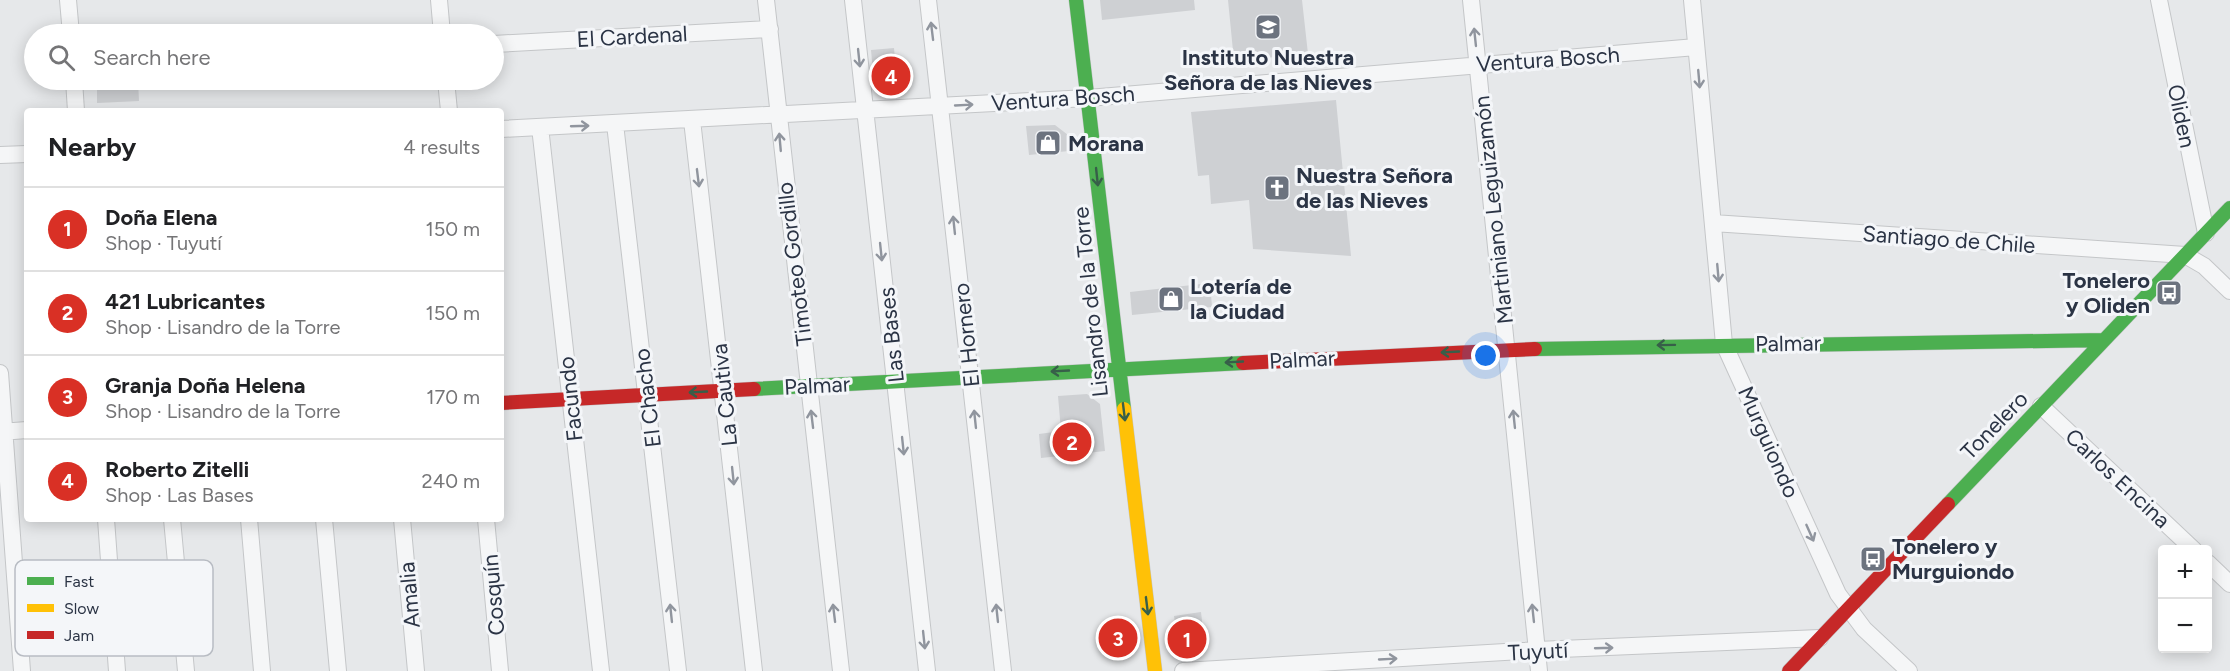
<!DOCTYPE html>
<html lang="en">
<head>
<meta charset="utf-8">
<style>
  body { margin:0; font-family:Figtree,sans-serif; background:#f2f2f2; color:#202124 }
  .controls { position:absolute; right:18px; bottom:18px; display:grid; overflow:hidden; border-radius:6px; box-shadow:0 3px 15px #0003 }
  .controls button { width:54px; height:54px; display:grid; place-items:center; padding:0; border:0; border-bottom:2px solid #e0e0e0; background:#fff; color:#202124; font:30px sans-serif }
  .you { position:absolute; left:1486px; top:356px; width:21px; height:21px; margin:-15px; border:4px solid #fff; border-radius:50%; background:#1a73e8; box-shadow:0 0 0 9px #1a73e833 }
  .badge { display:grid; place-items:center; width:39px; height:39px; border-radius:50%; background:#d93025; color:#fff; font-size:20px; font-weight:700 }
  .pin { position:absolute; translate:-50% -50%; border:3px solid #fff; box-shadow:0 2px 6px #0006 }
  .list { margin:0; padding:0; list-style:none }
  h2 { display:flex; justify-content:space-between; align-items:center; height:78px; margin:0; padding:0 24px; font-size:26px }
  h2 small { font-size:20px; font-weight:400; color:#757577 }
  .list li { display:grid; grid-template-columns:39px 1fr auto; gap:18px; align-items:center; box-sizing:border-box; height:84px; padding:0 24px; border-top:2px solid #e0e0e0 }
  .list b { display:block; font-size:22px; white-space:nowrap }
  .list p { margin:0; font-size:20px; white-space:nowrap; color:#757577 }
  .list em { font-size:20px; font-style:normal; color:#757577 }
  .icon { flex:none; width:33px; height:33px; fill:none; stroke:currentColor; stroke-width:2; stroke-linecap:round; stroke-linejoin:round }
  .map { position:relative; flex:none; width:2230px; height:671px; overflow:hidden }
  .search { position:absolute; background:#fff; box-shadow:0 3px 15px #0003; left:24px; top:24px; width:480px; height:66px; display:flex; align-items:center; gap:15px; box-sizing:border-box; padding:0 21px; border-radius:33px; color:#757577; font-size:22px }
  .panel { position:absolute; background:#fff; box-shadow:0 3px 15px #0003; left:24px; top:108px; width:480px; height:414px; border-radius:6px }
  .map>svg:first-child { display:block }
</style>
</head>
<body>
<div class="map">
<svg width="2230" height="671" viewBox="0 0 2230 671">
  <rect width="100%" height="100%" fill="#e6e8ea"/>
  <!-- building -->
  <path fill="#ced0d3" d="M 1100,0 L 1194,0 L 1195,10 L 1102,20 Z
    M 1228,0 L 1302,0 L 1308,54 L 1234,61 Z
    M 894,48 L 897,83 L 887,84 L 873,72 L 871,50 Z
    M 105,80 L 138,80 L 139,101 L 97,103 L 97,89 Z
    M 1336,100 L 1351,256 L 1253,249 L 1249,200 L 1211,204 L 1209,175 L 1198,176 L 1191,112 Z
    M 1055,125 L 1068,135 L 1069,151 L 1029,155 L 1026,126 Z
    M 1210,283 L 1212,307 L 1132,315 L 1130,292 Z
    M 1087,394 L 1100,404 L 1105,451 L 1041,458 L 1039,434 L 1061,431 L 1058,396 Z
    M 1201,612 L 1205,646 L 1178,647 L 1174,616 Z"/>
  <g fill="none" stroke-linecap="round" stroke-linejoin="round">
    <!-- street casing -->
    <g stroke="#c4c6c8" stroke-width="18">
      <path id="street" d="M 68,0 L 71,34
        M 439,0 L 442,34
        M 766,0 L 841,671
        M 853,0 L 927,671
        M 928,0 L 1003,671
        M 1471,0 L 1539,671
        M 1692,0 L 1724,344 L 1838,594 L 1864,629 L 1909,671
        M 2159,0 L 2206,233
        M 494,44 L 770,29
        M 74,80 L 76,111
        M 446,80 L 449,111
        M 692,120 L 754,671
        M 615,124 L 678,671
        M 540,127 L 601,671
        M 501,129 L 1088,98 L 1696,47
        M 0,155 L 27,154
        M 1713,223 L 2185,255 L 2204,266 L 2230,291
        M 0,373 L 22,671
        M 2041,406 L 2194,550
        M 0,432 L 27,430
        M 106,519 L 117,671
        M 172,519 L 186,671
        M 249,519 L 262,671
        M 324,519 L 338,671
        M 402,519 L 416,671
        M 486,519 L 500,671
        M 2208,563 L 2230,584
        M 1183,671 L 1537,650 L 1820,638"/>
    </g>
    <!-- fast casing -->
    <g stroke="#c4c6c8" stroke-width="15">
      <path id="fast" d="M 1076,0 L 1124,409
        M 1535,349 L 2104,340
        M 754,389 L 1243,363
        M 1948,504 L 2230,208"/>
    </g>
    <!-- slow casing -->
    <g stroke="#c4c6c8" stroke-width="15">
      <path id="slow" d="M 1124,409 L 1155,671"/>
    </g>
    <!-- jam casing -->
    <g stroke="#c4c6c8" stroke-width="15">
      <path id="jam" d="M 1243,363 L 1535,349
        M 501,403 L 754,389
        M 1789,671 L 1948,504"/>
    </g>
    <!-- street -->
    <use href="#street" stroke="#f5f6f7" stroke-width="16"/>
    <!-- fast -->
    <use href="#fast" stroke="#4caf50" stroke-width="14"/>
    <!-- slow -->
    <use href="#slow" stroke="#ffc107" stroke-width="14"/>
    <!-- jam -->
    <use href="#jam" stroke="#c62828" stroke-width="14"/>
  </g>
  <!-- one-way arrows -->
  <defs><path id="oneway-shaft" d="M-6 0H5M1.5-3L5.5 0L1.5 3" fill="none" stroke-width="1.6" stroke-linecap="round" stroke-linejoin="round" transform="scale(1.5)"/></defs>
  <g stroke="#90959e">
    <use href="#oneway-shaft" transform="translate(932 31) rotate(-97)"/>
    <use href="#oneway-shaft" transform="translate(1475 37) rotate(-96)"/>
    <use href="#oneway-shaft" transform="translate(859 58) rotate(84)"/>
    <use href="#oneway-shaft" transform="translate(1699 79) rotate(85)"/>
    <use href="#oneway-shaft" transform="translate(964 105) rotate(-3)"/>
    <use href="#oneway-shaft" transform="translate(580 126) rotate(-2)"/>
    <use href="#oneway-shaft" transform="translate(780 142) rotate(-95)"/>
    <use href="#oneway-shaft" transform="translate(698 178) rotate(83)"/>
    <use href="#oneway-shaft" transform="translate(954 225) rotate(-96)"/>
    <use href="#oneway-shaft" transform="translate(881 252) rotate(84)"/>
    <use href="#oneway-shaft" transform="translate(1718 273) rotate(85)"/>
    <use href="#oneway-shaft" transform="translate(812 419) rotate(-97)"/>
    <use href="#oneway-shaft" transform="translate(975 419) rotate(-96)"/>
    <use href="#oneway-shaft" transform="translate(1514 419) rotate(-96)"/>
    <use href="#oneway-shaft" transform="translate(903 446) rotate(84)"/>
    <use href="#oneway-shaft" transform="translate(733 476) rotate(84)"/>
    <use href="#oneway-shaft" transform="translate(1810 533) rotate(66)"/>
    <use href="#oneway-shaft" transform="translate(671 613) rotate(-96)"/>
    <use href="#oneway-shaft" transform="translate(834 613) rotate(-97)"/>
    <use href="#oneway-shaft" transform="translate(997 613) rotate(-96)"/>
    <use href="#oneway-shaft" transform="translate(1533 613) rotate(-96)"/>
    <use href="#oneway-shaft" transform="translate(924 640) rotate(84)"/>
    <use href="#oneway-shaft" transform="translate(1604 648) rotate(-2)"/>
    <use href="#oneway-shaft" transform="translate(1388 659) rotate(-3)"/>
  </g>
  <g stroke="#375f49">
    <use href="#oneway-shaft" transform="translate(1097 177) rotate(84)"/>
    <use href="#oneway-shaft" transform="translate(1666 345) rotate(179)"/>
    <use href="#oneway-shaft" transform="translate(1450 352) rotate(177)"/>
    <use href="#oneway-shaft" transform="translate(1234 362) rotate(177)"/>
    <use href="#oneway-shaft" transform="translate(1060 371) rotate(177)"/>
    <use href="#oneway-shaft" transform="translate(698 392) rotate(177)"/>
    <use href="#oneway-shaft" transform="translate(1124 412) rotate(83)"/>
    <use href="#oneway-shaft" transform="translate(1147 606) rotate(83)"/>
  </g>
  <!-- icons -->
  <defs>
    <g id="school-square" transform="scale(1.35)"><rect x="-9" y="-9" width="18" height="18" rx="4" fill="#6c737f" stroke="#f4f6f9"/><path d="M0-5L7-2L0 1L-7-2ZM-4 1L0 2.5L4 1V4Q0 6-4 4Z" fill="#fff"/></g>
    <g id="shop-square" transform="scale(1.35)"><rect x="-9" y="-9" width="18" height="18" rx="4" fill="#6c737f" stroke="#f4f6f9"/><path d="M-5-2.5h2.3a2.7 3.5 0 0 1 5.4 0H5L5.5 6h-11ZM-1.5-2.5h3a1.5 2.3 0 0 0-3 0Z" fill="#fff"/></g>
    <g id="church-square" transform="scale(1.35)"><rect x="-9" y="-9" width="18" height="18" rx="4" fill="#6c737f" stroke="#f4f6f9"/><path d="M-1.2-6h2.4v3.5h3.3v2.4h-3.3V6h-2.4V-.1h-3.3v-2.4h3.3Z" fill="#fff"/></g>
    <g id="bus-square" transform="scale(1.35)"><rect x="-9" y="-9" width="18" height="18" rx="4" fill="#6c737f" stroke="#f4f6f9"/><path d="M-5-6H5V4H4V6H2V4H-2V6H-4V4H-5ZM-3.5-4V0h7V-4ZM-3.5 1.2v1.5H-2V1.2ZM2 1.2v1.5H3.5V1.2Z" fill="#fff"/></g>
  </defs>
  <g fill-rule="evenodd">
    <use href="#school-square" x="1268" y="27"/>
    <use href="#shop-square" x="1048" y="143"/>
    <use href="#church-square" x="1277" y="188"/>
    <use href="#bus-square" x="2169" y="293"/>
    <use href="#shop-square" x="1171" y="299"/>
    <use href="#bus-square" x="1873" y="559"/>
  </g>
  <g text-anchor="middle" stroke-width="6" stroke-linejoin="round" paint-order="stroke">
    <!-- street labels -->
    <g font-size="22" fill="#2b3445" stroke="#f4f6f9">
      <text transform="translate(632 36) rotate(-3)" y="8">El Cardenal</text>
      <text transform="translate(1548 59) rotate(-4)" y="8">Ventura Bosch</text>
      <text transform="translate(1063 98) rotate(-4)" y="8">Ventura Bosch</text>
      <text transform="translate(2182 116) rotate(78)" y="8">Oliden</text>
      <text transform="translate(1493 210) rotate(-96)" y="8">Martiniano Leguizamón</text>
      <text transform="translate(1949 239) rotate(4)" y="8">Santiago de Chile</text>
      <text transform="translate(794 264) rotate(-97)" y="8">Timoteo Gordillo</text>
      <text transform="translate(1090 302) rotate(-96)" y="8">Lisandro de la Torre</text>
      <text transform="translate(891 335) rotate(-96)" y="8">Las Bases</text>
      <text transform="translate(966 335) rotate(-96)" y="8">El Hornero</text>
      <text transform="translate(1788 343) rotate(-1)" y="8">Palmar</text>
      <text transform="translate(1302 359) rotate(-3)" y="8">Palmar</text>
      <text transform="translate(817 385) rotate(-3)" y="8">Palmar</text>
      <text transform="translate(724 395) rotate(-96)" y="8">La Cautiva</text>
      <text transform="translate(647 398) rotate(-97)" y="8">El Chacho</text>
      <text transform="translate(570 399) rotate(-96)" y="8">Facundo</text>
      <text transform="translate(1994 425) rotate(-46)" y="8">Tonelero</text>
      <text transform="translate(1769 442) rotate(66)" y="8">Murguiondo</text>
      <text transform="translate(2118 478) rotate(43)" y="8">Carlos Encina</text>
      <text transform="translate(409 595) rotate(-95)" y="8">Amalia</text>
      <text transform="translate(493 595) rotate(-95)" y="8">Cosquín</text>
      <text transform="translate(1538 651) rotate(-3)" y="8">Tuyutí</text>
    </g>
    <!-- poi labels -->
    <g font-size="22" font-weight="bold" fill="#2b3445" stroke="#f4f6f9" text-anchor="start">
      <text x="1268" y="65" text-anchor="middle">Instituto Nuestra<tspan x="1268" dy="25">Señora de las Nieves</tspan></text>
      <text x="1068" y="151">Morana</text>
      <text x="1296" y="183">Nuestra Señora<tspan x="1296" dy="25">de las Nieves</tspan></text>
      <text x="2150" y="288" text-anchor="end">Tonelero<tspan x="2150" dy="25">y Oliden</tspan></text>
      <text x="1190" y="294">Lotería de<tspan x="1190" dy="25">la Ciudad</tspan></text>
      <text x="1892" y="554">Tonelero y<tspan x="1892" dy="25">Murguiondo</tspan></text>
    </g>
  </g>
  <!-- legend -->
  <rect x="15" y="560" width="198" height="96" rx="9" fill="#f4f6f9" stroke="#b8bcc3" stroke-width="1.5"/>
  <rect x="27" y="577" width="27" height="8" fill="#4caf50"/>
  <rect x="27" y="604" width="27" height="8" fill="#ffc107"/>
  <rect x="27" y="631" width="27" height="8" fill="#c62828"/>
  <g font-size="16" fill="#2b3445">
    <text x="64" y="587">Fast</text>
    <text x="64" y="614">Slow</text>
    <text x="64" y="641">Jam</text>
  </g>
</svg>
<div class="controls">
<button>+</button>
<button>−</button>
</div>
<div class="you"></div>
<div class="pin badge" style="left:1187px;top:639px">1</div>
<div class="pin badge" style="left:1072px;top:442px">2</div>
<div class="pin badge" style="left:1118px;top:638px">3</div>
<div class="pin badge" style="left:891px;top:76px">4</div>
<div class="search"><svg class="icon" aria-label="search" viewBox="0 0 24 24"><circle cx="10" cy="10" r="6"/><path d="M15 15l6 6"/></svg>Search here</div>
<section class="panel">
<h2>Nearby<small>4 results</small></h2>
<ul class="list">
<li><span class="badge">1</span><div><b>Doña Elena</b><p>Shop · Tuyutí</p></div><em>150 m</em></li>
<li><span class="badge">2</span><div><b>421 Lubricantes</b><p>Shop · Lisandro de la Torre</p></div><em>150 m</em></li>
<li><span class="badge">3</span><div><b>Granja Doña Helena</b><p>Shop · Lisandro de la Torre</p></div><em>170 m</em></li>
<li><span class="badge">4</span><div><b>Roberto Zitelli</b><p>Shop · Las Bases</p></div><em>240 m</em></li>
</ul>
</section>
</div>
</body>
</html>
